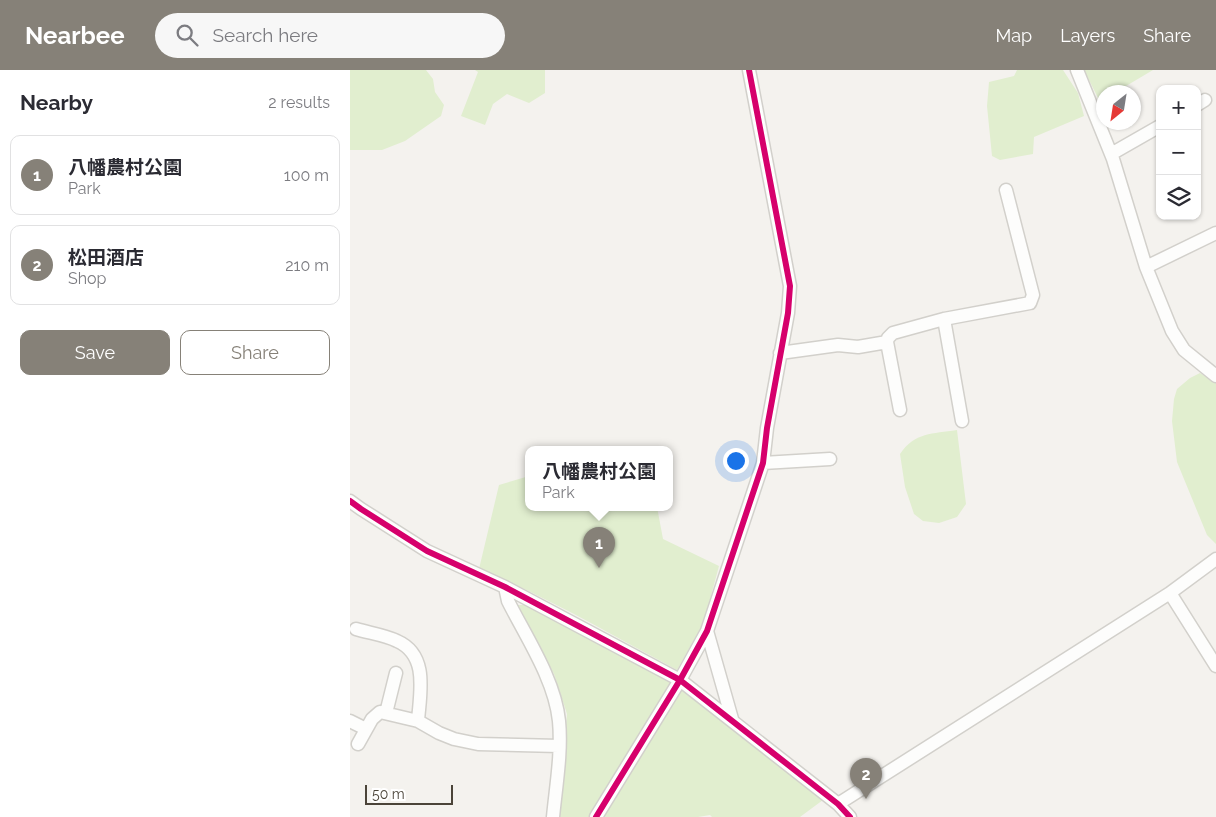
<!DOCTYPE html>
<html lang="en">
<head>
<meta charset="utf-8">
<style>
  body { margin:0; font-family:Raleway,"Noto Sans JP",sans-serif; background:#f7f7f7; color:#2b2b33 }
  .controls { position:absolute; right:15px; top:15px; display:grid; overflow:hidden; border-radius:10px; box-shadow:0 1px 4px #0004 }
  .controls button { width:45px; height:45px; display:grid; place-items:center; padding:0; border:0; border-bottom:1px solid #e1e1e2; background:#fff; color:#2b2b33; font:25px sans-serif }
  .compass { position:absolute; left:746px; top:15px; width:45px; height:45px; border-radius:50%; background:#fff; box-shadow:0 1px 4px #0004; rotate:210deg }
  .scale { position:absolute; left:15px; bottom:12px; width:88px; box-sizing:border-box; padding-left:5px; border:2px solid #4b4439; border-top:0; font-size:14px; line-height:18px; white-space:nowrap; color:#4b4439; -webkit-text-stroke:4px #fff; paint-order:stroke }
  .you { position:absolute; left:385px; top:390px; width:18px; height:18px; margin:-12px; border:4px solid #fff; border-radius:50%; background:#1a73e8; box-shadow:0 0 0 8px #1a73e833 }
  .badge { display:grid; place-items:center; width:32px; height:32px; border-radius:50%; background:#868178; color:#fff; font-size:16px; font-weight:700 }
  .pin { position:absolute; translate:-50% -41px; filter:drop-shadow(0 1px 2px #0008) }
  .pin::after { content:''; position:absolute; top:26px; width:18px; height:15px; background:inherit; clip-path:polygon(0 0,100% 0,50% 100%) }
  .popup { position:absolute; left:175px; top:376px; width:148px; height:65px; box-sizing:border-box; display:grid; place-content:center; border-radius:10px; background:#fff; filter:drop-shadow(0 1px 4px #0005); font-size:16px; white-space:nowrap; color:#7c7c81 }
  .popup b { font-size:19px; color:#2b2b33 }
  .popup::after { content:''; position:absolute; left:50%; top:100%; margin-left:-10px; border:10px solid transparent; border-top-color:#fff }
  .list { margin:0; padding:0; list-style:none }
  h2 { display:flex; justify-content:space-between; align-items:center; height:65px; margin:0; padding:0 20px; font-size:21px }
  h2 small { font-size:16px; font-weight:400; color:#7c7c81 }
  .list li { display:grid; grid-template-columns:32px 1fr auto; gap:15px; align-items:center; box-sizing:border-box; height:80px; margin:0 10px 10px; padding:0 10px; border:1px solid #e1e1e2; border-radius:10px }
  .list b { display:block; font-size:19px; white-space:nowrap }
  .list p { margin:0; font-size:16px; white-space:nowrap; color:#7c7c81 }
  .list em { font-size:16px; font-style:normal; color:#7c7c81 }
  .actions { display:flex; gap:10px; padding:15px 20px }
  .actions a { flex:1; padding:11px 0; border:1px solid #868178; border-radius:10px; text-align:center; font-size:18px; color:#868178 }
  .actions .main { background:#868178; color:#fff }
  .icon { flex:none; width:28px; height:28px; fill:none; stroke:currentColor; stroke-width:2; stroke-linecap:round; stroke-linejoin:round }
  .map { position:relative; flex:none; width:866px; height:747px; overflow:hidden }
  header { display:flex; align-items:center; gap:30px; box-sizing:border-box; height:70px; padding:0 25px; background:#868178; color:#fff }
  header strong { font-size:24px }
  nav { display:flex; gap:28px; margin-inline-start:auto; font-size:18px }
  .search { width:350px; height:45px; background:#f7f7f7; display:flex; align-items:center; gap:12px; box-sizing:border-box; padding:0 18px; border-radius:28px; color:#7c7c81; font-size:19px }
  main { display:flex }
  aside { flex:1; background:#fff }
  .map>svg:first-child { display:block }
</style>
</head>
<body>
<header>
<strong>Nearbee</strong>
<div class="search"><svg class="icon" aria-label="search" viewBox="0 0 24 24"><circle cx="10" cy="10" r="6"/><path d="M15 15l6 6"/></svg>Search here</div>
<nav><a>Map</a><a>Layers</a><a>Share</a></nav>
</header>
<main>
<aside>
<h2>Nearby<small>2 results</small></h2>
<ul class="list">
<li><span class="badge">1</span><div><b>八幡農村公園</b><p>Park</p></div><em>100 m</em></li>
<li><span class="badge">2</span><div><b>松田酒店</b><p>Shop</p></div><em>210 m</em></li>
</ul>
<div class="actions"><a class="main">Save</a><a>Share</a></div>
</aside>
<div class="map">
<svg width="866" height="747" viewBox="0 0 866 747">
  <rect width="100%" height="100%" fill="#f4f2ee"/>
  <!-- green -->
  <path fill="#e1eecf" d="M 0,0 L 76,0 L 83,9 L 85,22 L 94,35 L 91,46 L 55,71 L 32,80 L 0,80 Z
    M 125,0 L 195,0 L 195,23 L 179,33 L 157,24 L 143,34 L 135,55 L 111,46 L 128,2 Z
    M 667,0 L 713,0 L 728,23 L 734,46 L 684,67 L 683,84 L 650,90 L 642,86 L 637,36 L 639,12 L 664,6 Z
    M 734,0 L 803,0 L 766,22 L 754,22 L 753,30 L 750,32 Z
    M 850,303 L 866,313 L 866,474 L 857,465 L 827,392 L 822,351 L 824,329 L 827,319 L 840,308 Z
    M 607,360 L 616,434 L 607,447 L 589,453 L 573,451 L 564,444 L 555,417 L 550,384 C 565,362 582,364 607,360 Z
    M 179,406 L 179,437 L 307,437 L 313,469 L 369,496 L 354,552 L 327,600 C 262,565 197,527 129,499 L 149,415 Z
    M 166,535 L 176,535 L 316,607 L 473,730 L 450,747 L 362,747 L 360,745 L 348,747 L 208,747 L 217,644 L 204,604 Z"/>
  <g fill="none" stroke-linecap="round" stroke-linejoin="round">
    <!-- minor casing -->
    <g stroke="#d2d0cb" stroke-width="15">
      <path id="minor" d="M 727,0 L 763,89 L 796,197 L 822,261 L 834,280 L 866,306
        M 847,35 L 855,30
        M 761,84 L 810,56
        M 796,197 L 866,163
        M 594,249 L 612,351
        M 430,283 L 488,275 L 508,277 L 537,272
        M 550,340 L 537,272 L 538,268 L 543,263 L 594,249 L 680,233 L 683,225 L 656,120
        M 413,393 L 480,389
        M 0,431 L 11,439 L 77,481 L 155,517 L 330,610 L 488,734 L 500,747
        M 155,517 L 158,531 C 176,567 205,610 209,651 C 212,682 206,716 203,747
        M 820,523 L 866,596
        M 6,559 C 19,563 35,565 47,571 C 79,585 70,623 68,651
        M 357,561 L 382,649
        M 36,643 L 46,603
        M 0,651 L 16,659
        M 8,674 L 22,649 L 30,642 L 68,651 L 89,663 L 104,669 L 128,674 L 209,676
        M 488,734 L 820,523 L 866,489
        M 246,747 L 330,610 L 357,561 L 413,393 L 417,358 L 438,243 L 440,216 L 399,0"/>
    </g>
    <!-- minor -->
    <use href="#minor" stroke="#fdfdfc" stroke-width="12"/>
    <!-- cycleway casing -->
    <g stroke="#fff" stroke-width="9">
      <path id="cycleway" d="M 0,431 L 11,439 L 77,481 L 155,517 L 330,610 L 488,734 L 500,747
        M 246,747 L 330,610 L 357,561 L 413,393 L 417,358 L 438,243 L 440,216 L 399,0"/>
    </g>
    <!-- cycleway -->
    <use href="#cycleway" stroke="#d6006c" stroke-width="6"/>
  </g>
</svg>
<div class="controls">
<button>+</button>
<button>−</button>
<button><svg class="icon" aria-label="layers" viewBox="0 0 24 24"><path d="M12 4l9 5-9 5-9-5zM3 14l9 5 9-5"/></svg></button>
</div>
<svg class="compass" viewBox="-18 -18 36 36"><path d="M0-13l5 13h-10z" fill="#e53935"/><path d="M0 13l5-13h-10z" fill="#7c7c81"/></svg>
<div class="scale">50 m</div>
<div class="you"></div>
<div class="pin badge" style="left:249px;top:498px">1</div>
<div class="popup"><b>八幡農村公園</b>Park</div>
<div class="pin badge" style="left:516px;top:729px">2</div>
</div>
</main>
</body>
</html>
